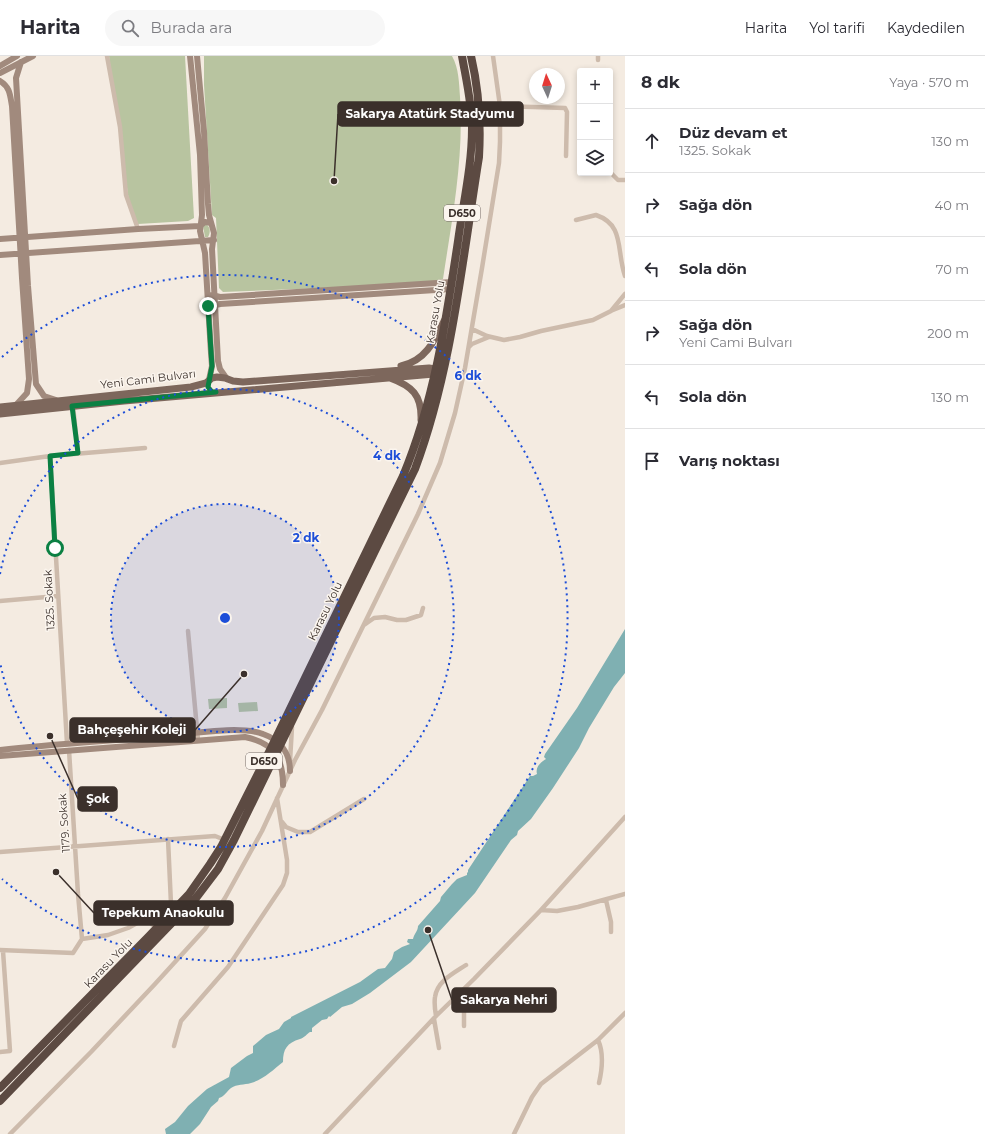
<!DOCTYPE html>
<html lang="tr">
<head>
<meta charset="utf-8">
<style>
  body { margin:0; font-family:Montserrat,sans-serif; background:#f7f7f7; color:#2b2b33 }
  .controls { position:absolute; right:12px; top:12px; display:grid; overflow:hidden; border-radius:4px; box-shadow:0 2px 6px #0003 }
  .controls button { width:36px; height:36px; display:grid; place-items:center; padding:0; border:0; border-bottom:1px solid #e1e1e2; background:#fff; color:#2b2b33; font:20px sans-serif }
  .compass { position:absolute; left:529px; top:12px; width:36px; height:36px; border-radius:50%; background:#fff; box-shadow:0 2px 6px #0003; rotate:356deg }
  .stop { position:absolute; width:12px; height:12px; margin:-9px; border:3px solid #0b8043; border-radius:50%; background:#fff }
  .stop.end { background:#0b8043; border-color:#fff; box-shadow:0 1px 4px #0008 }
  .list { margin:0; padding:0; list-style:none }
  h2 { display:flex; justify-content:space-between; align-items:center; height:52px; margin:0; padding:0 16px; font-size:17px }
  h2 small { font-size:13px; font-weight:400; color:#7c7c81 }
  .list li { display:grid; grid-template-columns:26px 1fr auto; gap:12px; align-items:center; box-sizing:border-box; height:64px; padding:0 16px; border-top:1px solid #e1e1e2 }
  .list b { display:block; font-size:15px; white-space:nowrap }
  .list p { margin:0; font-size:13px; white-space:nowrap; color:#7c7c81 }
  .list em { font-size:13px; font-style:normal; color:#7c7c81 }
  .icon { flex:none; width:22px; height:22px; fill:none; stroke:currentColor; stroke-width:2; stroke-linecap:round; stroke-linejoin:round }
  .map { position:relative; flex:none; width:625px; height:1078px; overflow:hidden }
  header { display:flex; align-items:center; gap:24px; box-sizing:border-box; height:56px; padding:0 20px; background:#fff; border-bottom:1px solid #e1e1e2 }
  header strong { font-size:19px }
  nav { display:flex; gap:22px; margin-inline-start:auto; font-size:14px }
  .search { width:280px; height:36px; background:#f7f7f7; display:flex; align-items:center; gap:10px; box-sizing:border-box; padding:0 14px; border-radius:22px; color:#7c7c81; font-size:15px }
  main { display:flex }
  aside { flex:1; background:#fff }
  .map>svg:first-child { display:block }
</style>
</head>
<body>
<header>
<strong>Harita</strong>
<div class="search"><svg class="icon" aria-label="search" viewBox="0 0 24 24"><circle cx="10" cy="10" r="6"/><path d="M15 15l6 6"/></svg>Burada ara</div>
<nav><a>Harita</a><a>Yol tarifi</a><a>Kaydedilen</a></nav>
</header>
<main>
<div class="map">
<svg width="625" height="1078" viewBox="0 0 625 1078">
  <rect width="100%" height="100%" fill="#f4ebe1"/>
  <!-- green -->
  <path fill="#b8c4a0" d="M 109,0 L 185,0 L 194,162 L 188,165 L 138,168 L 129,146 Z
    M 204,0 L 452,0 C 459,12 459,28 460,41 C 464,103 452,163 443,223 L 420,228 L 223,236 L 219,232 L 216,162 L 212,159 L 204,29 Z
    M 205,169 L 207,169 C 211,172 210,178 208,181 L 205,181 L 203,170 Z
    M 227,642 L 227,652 L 209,653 L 208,643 Z
    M 257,646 L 258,655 L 239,656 L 238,647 Z"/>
  <!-- water -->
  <path fill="#7fb0b2" d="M 625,573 L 625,617 L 614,631 L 589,672 L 579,692 L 553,732 L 531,763 L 518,775 L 517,779 L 511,784 L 475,837 L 411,906 L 370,937 L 352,948 L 342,951 L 330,961 L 329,960 L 327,963 L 322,964 L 312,972 L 312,976 L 310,976 C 307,978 304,982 300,983 C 287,987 283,993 283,1006 C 273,1014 264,1023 251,1027 C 244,1029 237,1028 231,1032 C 226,1036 225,1040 219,1042 L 218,1045 L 211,1051 L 200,1068 L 190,1078 L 166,1078 L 165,1073 L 175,1066 L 188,1050 L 207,1033 L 229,1021 L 231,1012 L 247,1000 L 253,997 L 253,990 L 266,979 L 279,973 L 284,966 L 291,962 L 291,961 L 360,926 L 378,913 L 385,912 L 392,903 L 394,896 L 402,891 L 410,888 L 407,886 L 408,883 L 413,883 C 414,878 418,875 418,870 L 440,845 L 441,841 L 452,828 L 457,823 L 467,819 L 467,817 L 468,816 L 468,814 L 530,720 L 533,720 L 537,718 C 535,711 541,706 546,703 L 544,701 L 545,698 L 577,652 Z"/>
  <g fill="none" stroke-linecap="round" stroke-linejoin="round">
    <!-- street -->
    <path stroke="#cdbbac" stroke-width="4.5" d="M 107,0 L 120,71 L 126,139 L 138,173
      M 598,4 L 598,0
      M 500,50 L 565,52 L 567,56 L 566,100
      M 610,116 L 618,124 L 625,124
      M 576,164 L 596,159 C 625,169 616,194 625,220
      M 613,254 L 625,249
      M 472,273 L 487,280 L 504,284 L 520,281 L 541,275 L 593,264 L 611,255 L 625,238
      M 469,291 L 472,288 L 489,281
      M 73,350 L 78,397
      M 50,400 L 67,687
      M 0,407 L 50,400 L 145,392
      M 0,545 L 58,540
      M 364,569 L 374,562 L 385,561 L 397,564 L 406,564 L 421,559 L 423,552
      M 188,575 L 198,684
      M 69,694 L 78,838 L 82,883 L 108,879 L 128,872 L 148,861 L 162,850 L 171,848 L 168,783
      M 290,705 L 292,671
      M 282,766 L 286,771 L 298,776 L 310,776 L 364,743
      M 0,796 L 215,780 L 225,784
      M 606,844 L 611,866 L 611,876
      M 541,854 L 557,855 L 578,851 L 625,838
      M 145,863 L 157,872
      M 0,894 L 73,897 L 82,883
      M 462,935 L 464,942 L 464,970
      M 436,960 C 435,954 434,947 435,941 C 437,925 454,917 466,909
      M 434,963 L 439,992
      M 598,984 C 604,997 602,1014 599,1027
      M 174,990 L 181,965 L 228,911 L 283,829 L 287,817 L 287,804 L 277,742
      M 0,996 L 10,995 L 3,895
      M 10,1078 L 91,996 L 155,928 L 205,873 L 225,842 L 262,775 L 295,704 L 322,654 L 418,458 L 440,407 L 455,357 L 465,312 L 482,212 L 499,107 L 500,86 L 500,50 L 493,0
      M 325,1078 L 436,960 L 474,923 L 541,854 L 625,761
      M 514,1078 L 532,1041 L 541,1028 L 598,984 L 625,957"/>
    <!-- secondary -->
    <path stroke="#a18a7d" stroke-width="6" d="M 190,0 L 200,99 L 202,159 L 200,175 L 205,197 L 211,297 L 212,310 L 209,324
      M 197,0 L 204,75 L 208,148 L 209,159 L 214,177 L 212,193 L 218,305 L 220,313 L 227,323
      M 21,6 L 16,22 L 28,230 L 36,328 L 44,340 L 56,344
      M 0,10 L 17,0
      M 0,17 L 33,0
      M 0,25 C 10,31 10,39 12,50 L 22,222 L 29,323 L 27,337 L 16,349
      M 0,183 L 138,173 L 200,170 L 205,166 L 211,167
      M 0,199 L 214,184
      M 212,239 L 220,241 L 452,226
      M 212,250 L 220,248 L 451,233
      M 0,694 C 55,688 109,685 164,680 C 190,678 240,669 263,678 C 280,684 290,697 290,715
      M 0,700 L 245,681 C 273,687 283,701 283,729"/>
    <!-- primary -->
    <path stroke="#7d675c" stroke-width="7" d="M 401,310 C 425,305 434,286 444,265
      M 390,322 C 412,330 422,339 421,364
      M 0,351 L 191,331 L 206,327 L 212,322 L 217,321 L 225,322 L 233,325 L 243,326 L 429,312 L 435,313 L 439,316
      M 0,358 L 124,345 L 434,318 L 440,316"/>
    <!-- highway -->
    <path stroke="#5c4a42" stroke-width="8" d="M 0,1032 L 149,880 L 189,838 L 210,808 L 221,791 L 271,692 L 403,420 C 434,346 446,265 458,185 C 463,148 472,110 472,72 C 472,48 466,23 462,0
      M 0,1045 L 196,842 L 218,813 L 234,784 L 415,413 C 452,314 462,206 479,101 C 481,67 479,34 471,0"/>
  </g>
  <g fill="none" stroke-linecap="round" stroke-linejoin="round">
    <!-- route -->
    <path stroke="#0b8043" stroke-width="5" d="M 55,492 L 50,400 L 78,397 L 72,350 L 216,336 L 212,336 L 208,331 L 212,310 L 208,250"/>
  </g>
  <!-- distance rings -->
  <circle cx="225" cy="562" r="114" fill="#1d4ed8" fill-opacity=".12"/>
  <g fill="none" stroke="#1d4ed8" stroke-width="2" stroke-dasharray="2 4">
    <circle cx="225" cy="562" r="114"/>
    <path d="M0 518A229 229 0 1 1 0 606"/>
    <path d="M2 301A343 343 0 1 1 2 823"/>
  </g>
  <g text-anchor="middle" stroke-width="3" stroke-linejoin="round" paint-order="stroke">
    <!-- shield labels -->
    <g fill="#fbf5ee" stroke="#756b66" stroke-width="1">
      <rect x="444" y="149" width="36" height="16" rx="3"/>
      <rect x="246" y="697" width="36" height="16" rx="3"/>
    </g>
    <g font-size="10" font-weight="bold" fill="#3b302b">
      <text x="462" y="161">D650</text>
      <text x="264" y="709">D650</text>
    </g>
    <!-- street labels -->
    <g font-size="11" fill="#3b302b" stroke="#fbf5ee">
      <text transform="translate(435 256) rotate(-80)" y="4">Karasu Yolu</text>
      <text transform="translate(148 323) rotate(-7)" y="4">Yeni Cami Bulvarı</text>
      <text transform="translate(49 544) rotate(-93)" y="4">1325. Sokak</text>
      <text transform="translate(325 555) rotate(-64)" y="4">Karasu Yolu</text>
      <text transform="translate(64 767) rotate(-94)" y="4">1179. Sokak</text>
      <text transform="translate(108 907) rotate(-46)" y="4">Karasu Yolu</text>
    </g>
  </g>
  <circle cx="225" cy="562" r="6" fill="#1d4ed8" stroke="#fbf5ee" stroke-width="2"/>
  <g font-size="12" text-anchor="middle" font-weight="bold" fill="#1d4ed8" stroke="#fbf5ee" stroke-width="3" stroke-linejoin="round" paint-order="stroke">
    <text x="468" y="324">6 dk</text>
    <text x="387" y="404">4 dk</text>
    <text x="306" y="486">2 dk</text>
  </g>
  <!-- callouts -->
  <path fill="none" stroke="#3b302b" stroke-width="1.5" d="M334 125L338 58M244 618L195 674M50 680L78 743M56 816L94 857M428 874L452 944"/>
  <g fill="#3b302b" stroke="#fbf5ee" stroke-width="1.5">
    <circle cx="334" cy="125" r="4"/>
    <circle cx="244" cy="618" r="4"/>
    <circle cx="50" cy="680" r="4"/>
    <circle cx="56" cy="816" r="4"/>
    <circle cx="428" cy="874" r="4"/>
  </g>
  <g fill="#3b302b" stroke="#3b302b" stroke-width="1.5">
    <rect x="338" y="46" width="185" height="24" rx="4"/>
    <rect x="70" y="662" width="125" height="24" rx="4"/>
    <rect x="78" y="731" width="39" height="24" rx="4"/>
    <rect x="94" y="845" width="139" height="24" rx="4"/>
    <rect x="452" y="932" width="104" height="24" rx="4"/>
  </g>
  <g font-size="12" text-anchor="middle" font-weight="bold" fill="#fff">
    <text x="430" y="62">Sakarya Atatürk Stadyumu</text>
    <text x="132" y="678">Bahçeşehir Koleji</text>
    <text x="98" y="747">Şok</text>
    <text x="163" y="861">Tepekum Anaokulu</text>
    <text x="504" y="948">Sakarya Nehri</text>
  </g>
</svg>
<div class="controls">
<button>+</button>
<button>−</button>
<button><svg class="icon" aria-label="layers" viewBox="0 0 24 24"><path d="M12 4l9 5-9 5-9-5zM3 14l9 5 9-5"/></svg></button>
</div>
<svg class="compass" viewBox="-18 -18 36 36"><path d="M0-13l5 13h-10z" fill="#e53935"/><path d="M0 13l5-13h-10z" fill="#7c7c81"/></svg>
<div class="stop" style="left:55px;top:492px"></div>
<div class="stop end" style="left:208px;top:250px"></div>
</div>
<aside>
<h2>8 dk<small>Yaya · 570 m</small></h2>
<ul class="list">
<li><svg class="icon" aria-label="ahead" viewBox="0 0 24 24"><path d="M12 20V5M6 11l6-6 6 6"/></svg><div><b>Düz devam et</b><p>1325. Sokak</p></div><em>130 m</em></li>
<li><svg class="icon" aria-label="right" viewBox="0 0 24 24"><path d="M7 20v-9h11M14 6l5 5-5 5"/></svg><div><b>Sağa dön</b></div><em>40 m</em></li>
<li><svg class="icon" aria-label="left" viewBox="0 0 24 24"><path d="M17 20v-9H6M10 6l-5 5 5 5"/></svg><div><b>Sola dön</b></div><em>70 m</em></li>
<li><svg class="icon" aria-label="right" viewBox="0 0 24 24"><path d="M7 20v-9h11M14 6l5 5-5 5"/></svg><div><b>Sağa dön</b><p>Yeni Cami Bulvarı</p></div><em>200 m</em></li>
<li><svg class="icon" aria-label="left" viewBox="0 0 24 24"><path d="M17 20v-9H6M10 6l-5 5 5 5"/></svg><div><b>Sola dön</b></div><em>130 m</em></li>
<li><svg class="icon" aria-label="arrive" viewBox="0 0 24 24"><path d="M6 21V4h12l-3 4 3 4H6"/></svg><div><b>Varış noktası</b></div></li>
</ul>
</aside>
</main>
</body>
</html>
